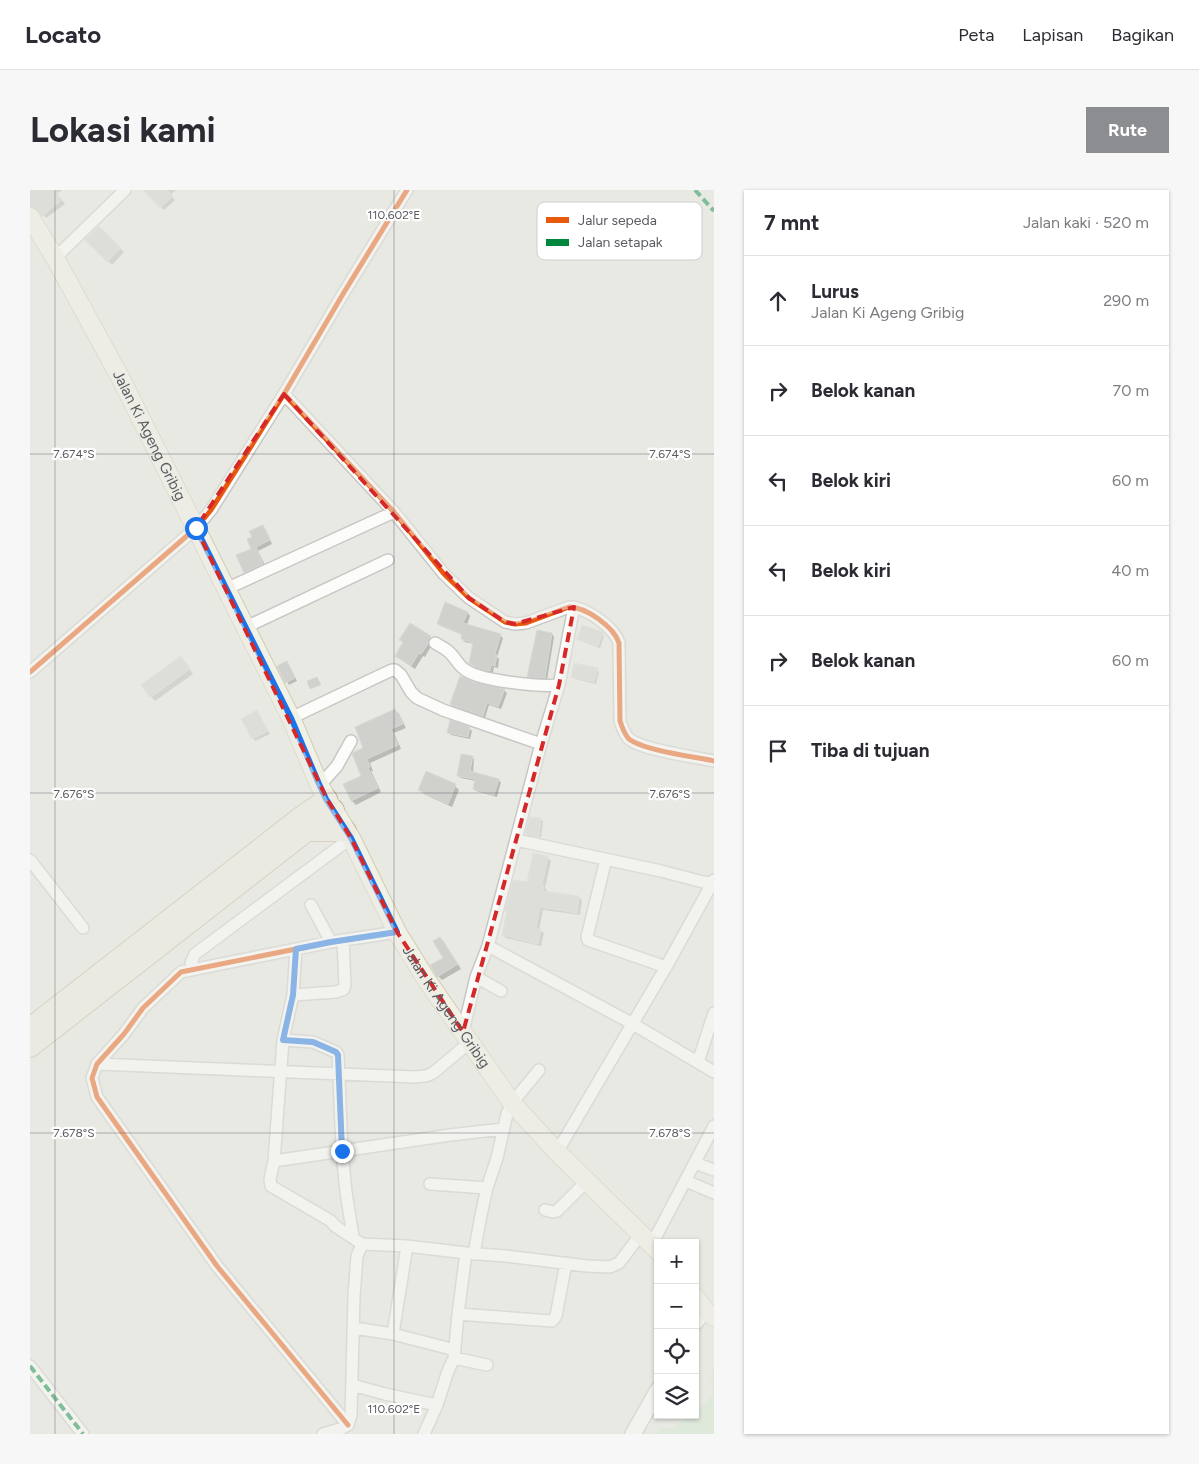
<!DOCTYPE html>
<html lang="id">
<head>
<meta charset="utf-8">
<style>
  body { margin:0; font-family:Figtree,sans-serif; background:#f7f7f7; color:#2b2b33 }
  .controls { position:absolute; right:15px; bottom:15px; display:grid; overflow:hidden; border-radius:0px; box-shadow:0 1px 4px #0004 }
  .controls button { width:45px; height:45px; display:grid; place-items:center; padding:0; border:0; border-bottom:1px solid #e1e1e2; background:#fff; color:#2b2b33; font:25px sans-serif }
  .stop { position:absolute; width:15px; height:15px; margin:-11px; border:4px solid #1a73e8; border-radius:50%; background:#fff }
  .stop.end { background:#1a73e8; border-color:#fff; box-shadow:0 1px 5px #0008 }
  .list { margin:0; padding:0; list-style:none }
  h2 { display:flex; justify-content:space-between; align-items:center; height:65px; margin:0; padding:0 20px; font-size:21px }
  h2 small { font-size:16px; font-weight:400; color:#7c7c81 }
  .list li { display:grid; grid-template-columns:32px 1fr auto; gap:15px; align-items:center; box-sizing:border-box; height:90px; padding:0 20px; border-top:1px solid #e1e1e2 }
  .list b { display:block; font-size:19px; white-space:nowrap }
  .list p { margin:0; font-size:16px; white-space:nowrap; color:#7c7c81 }
  .list em { font-size:16px; font-style:normal; color:#7c7c81 }
  .icon { flex:none; width:28px; height:28px; fill:none; stroke:currentColor; stroke-width:2; stroke-linecap:round; stroke-linejoin:round }
  .map { position:relative; flex:none; width:684px; height:1244px; overflow:hidden; border-radius:0px }
  header { display:flex; align-items:center; gap:30px; box-sizing:border-box; height:70px; padding:0 25px; background:#fff; border-bottom:1px solid #e1e1e2 }
  header strong { font-size:24px }
  nav { display:flex; gap:28px; margin-inline-start:auto; font-size:18px }
  .intro { display:flex; align-items:center; justify-content:space-between; box-sizing:border-box; height:120px; padding:0 30px }
  h1 { margin:0; font-size:35px }
  .button { padding:12px 22px; border-radius:0px; background:#8c8d90; color:#fff; font-size:18px; font-weight:700 }
  main { display:flex; gap:30px; padding:0 30px }
  aside { flex:1; background:#fff; border-radius:0px; box-shadow:0 1px 4px #0004 }
  .map>svg:first-child { display:block }
</style>
</head>
<body>
<header>
<strong>Locato</strong>
<nav><a>Peta</a><a>Lapisan</a><a>Bagikan</a></nav>
</header>
<div class="intro"><h1>Lokasi kami</h1><a class="button">Rute</a></div>
<main>
<div class="map">
<svg width="684" height="1244" viewBox="0 0 684 1244">
  <rect width="100%" height="100%" fill="#e9e9e4"/>
  <!-- green -->
  <path fill="#d1e6d1" d="M 684,1177 L 684,1244 L 625,1244 L 630,1238 L 645,1238 C 651,1233 657,1225 665,1225 L 665,1223 L 683,1205 L 681,1185 Z"/>
  <!-- shadow -->
  <path fill="#0003" d="M 0,0 L 32,0 L 27,4 L 35,14 L 16,28 L 10,21 L 3,20 L 0,17 Z
    M 114,0 L 146,0 L 140,5 L 145,10 L 134,20 Z
    M 69,38 L 94,62 L 82,75 L 57,50 Z
    M 232,337 L 236,340 L 242,354 L 228,361 L 236,377 L 218,385 L 215,382 L 223,360 L 224,347 Z
    M 438,423 L 440,426 L 437,435 L 470,445 L 473,448 L 467,467 L 469,469 L 468,478 L 464,477 L 463,483 L 452,480 L 440,473 L 444,454 L 435,452 L 432,449 L 433,445 L 411,436 L 408,433 Z
    M 381,434 L 404,451 L 395,467 L 393,466 L 385,479 L 370,469 Z
    M 508,441 L 522,444 L 524,447 L 517,490 L 501,489 L 498,486 Z
    M 572,443 L 574,446 L 570,458 L 551,451 L 548,449 Z
    M 155,472 L 163,484 L 125,511 L 121,507 Z
    M 259,475 L 267,491 L 259,495 L 249,477 Z
    M 567,479 L 569,482 L 566,494 L 545,489 L 542,487 Z
    M 442,493 L 474,500 L 477,503 L 471,519 L 459,515 L 455,528 L 423,516 L 421,514 Z
    M 365,520 L 369,524 L 376,538 L 364,543 L 371,559 L 340,573 L 343,581 L 341,581 L 351,602 L 326,615 L 322,611 L 315,595 L 333,586 L 335,558 Z
    M 227,522 L 240,544 L 225,551 L 213,529 Z
    M 439,538 L 442,541 L 440,549 L 421,545 L 419,542 Z
    M 442,567 L 444,569 L 443,583 L 468,590 L 471,592 L 467,607 L 446,601 L 444,599 L 446,591 L 431,588 L 429,586 Z
    M 425,596 L 429,600 L 422,617 L 394,604 L 390,600 Z
    M 510,629 L 513,631 L 511,647 L 499,646 L 496,644 Z
    M 517,667 L 521,671 L 515,698 L 517,700 L 516,702 L 548,707 L 552,710 L 550,725 L 513,720 L 509,740 L 514,743 L 511,756 L 476,748 L 473,745 L 478,722 L 476,721 Z
    M 410,748 L 414,752 L 431,779 L 412,790 L 408,786 L 415,768 Z"/>
  <!-- building -->
  <path fill="#d0d0cd" stroke="#d8d8d4" d="M 0,0 L 25,0 L 32,10 L 12,26 L 5,18 L 0,16 Z
    M 113,0 L 137,0 L 143,6 L 130,18 Z
    M 69,36 L 91,58 L 77,72 L 55,50 Z
    M 233,335 L 240,350 L 226,357 L 233,374 L 214,383 L 206,365 L 221,359 L 217,349 L 222,347 L 219,341 Z
    M 415,412 L 438,422 L 433,433 L 471,444 L 465,464 L 467,465 L 465,476 L 461,475 L 460,481 L 447,478 L 439,473 L 443,453 L 431,449 L 432,444 L 407,434 Z
    M 380,433 L 401,446 L 399,449 L 398,454 L 391,464 L 389,463 L 381,476 L 365,466 L 373,452 L 369,450 Z
    M 552,435 L 573,442 L 568,456 L 547,449 Z
    M 507,440 L 522,443 L 515,488 L 497,487 Z
    M 151,466 L 160,479 L 120,508 L 111,495 Z
    M 257,471 L 265,488 L 255,493 L 247,476 Z
    M 544,473 L 568,478 L 564,492 L 541,487 Z
    M 430,486 L 443,492 L 475,499 L 468,517 L 457,513 L 453,526 L 420,514 Z
    M 287,487 L 291,495 L 280,499 L 277,491 Z
    M 365,519 L 373,534 L 361,539 L 368,555 L 337,569 L 340,577 L 338,578 L 348,598 L 321,611 L 313,594 L 331,586 L 322,564 L 324,562 L 333,558 L 325,537 Z
    M 227,520 L 238,541 L 222,549 L 211,529 Z
    M 420,530 L 440,537 L 438,547 L 417,543 Z
    M 431,564 L 443,566 L 440,581 L 469,589 L 464,605 L 443,599 L 445,589 L 427,586 Z
    M 396,581 L 426,594 L 418,614 L 388,600 Z
    M 500,627 L 511,628 L 509,646 L 495,644 Z
    M 503,663 L 518,666 L 512,695 L 514,696 L 513,701 L 549,706 L 547,723 L 510,717 L 506,738 L 511,739 L 508,754 L 472,745 L 477,721 L 475,721 L 483,690 L 497,692 Z
    M 410,747 L 428,774 L 407,787 L 400,775 L 413,768 L 403,751 Z"/>
  <g fill="none" stroke-linecap="round" stroke-linejoin="round">
    <!-- street casing -->
    <g stroke="#c7c7c6" stroke-width="14">
      <path id="street" d="M 25,68 L 95,0
        M 254,204 L 364,322 L 414,384 L 439,408 L 475,432 L 485,434 L 496,433 L 539,417 C 556,417 584,437 589,453 L 590,531 C 592,537 594,543 598,548 C 610,560 666,567 684,571
        M 196,399 L 364,322
        M 216,437 L 358,370
        M 405,453 C 410,456 417,459 421,464 C 427,470 429,477 437,481 C 453,491 510,497 529,495
        M 0,482 L 166,338 L 181,320 L 254,204 L 313,104 L 377,0
        M 261,528 L 349,486 L 362,480 L 365,480 L 371,485 L 381,502 L 387,508 L 413,520 L 511,554
        M 290,595 L 307,576 L 321,551
        M 486,650 L 631,681 L 673,692 L 682,693 L 684,695
        M 576,669 L 557,747 L 558,750 L 636,777
        M 0,670 L 53,738
        M 281,715 L 301,752
        M 458,756 L 603,834 L 684,882
        M 266,759 L 263,805 L 253,850 L 244,971 L 240,989 L 241,996 L 301,1031 L 305,1036 L 332,1054 L 327,1066 L 324,1106 L 321,1225 L 318,1235 L 310,1239 L 293,1244
        M 162,780 L 161,773 L 165,764 L 321,648
        M 446,787 L 471,801
        M 263,805 L 306,802 L 314,799 L 315,795 L 313,750
        M 433,842 L 446,787 L 458,756 L 511,554 L 529,495 L 544,417
        M 253,850 L 283,852 L 306,862 L 308,865 L 312,961 L 316,1002 L 323,1046
        M 668,872 L 684,823
        M 67,874 C 173,879 278,882 384,887 L 396,886 L 403,883 L 440,852
        M 527,962 L 636,777 L 684,690
        M 244,971 L 420,945 L 473,939
        M 665,973 L 684,980
        M 656,991 L 684,1003
        M 400,994 L 457,998
        M 515,1020 L 523,1022 L 527,1021 L 557,991
        M 332,1054 L 377,1056 L 436,1063 L 476,1066 L 557,1076 L 580,1077 L 589,1073 L 611,1044
        M 622,1054 L 684,936
        M 444,1064 L 451,1025 L 457,998 L 467,968 L 477,924 L 482,913 L 509,880
        M 428,1124 L 522,1131 L 526,1126 L 536,1073
        M 324,1138 L 363,1144 L 425,1160
        M 363,1144 L 377,1056
        M 424,1168 L 457,1175
        M 0,1176 L 53,1244
        M 322,1195 L 355,1204 L 407,1215 L 418,1181 L 424,1168 L 428,1124 L 436,1063
        M 318,1235 L 187,1076 L 67,907 L 62,888 L 67,874 L 94,844 L 113,818 L 151,782 L 301,752 L 367,742
        M 394,1244 L 407,1215"/>
    </g>
    <!-- secondary casing -->
    <g stroke="#c6c6c5" stroke-width="18">
      <path id="secondary" d="M 665,1133 L 675,1119
        M 603,1244 L 628,1200"/>
    </g>
    <!-- primary casing -->
    <g stroke="#d1ccb2" stroke-width="20">
      <g id="primary">
        <path id="s1" d="M 0,27 L 25,68 L 91,189 L 261,528 L 289,594 L 297,609 L 321,648 L 367,742 L 396,789 L 482,913 L 527,962 L 628,1061"/>
        <path d="M 665,1107 L 676,1121 L 684,1127"/>
      </g>
    </g>
    <!-- highway casing -->
    <g stroke="#c0b692" stroke-width="22">
      <path id="highway" d="M 277,641 L 316,641
        M 0,838 L 272,626 L 297,609
        M 0,857 L 304,620"/>
    </g>
    <!-- street -->
    <use href="#street" stroke="#fcfcfb" stroke-width="11"/>
    <!-- secondary -->
    <use href="#secondary" stroke="#fcfcfb" stroke-width="15"/>
    <!-- primary -->
    <use href="#primary" stroke="#f2f1e6" stroke-width="18"/>
    <!-- highway -->
    <use href="#highway" stroke="#eeece0" stroke-width="20"/>
    <!-- quiet -->
    <path stroke="#00873e" stroke-width="4" stroke-dasharray="8 4" stroke-linecap="butt" d="M 665,0 L 684,21
      M 0,1176 L 53,1244"/>
    <!-- cycleway casing -->
    <g stroke="#fff" stroke-width="8">
      <path id="cycleway" d="M 254,204 L 364,322 L 414,384 L 439,408 L 475,432 L 485,434 L 496,433 L 539,417 C 556,417 584,437 589,453 L 590,531 C 592,537 594,543 598,548 C 610,560 666,567 684,571
        M 0,482 L 166,338 L 181,320 L 254,204 L 313,104 L 377,0
        M 318,1235 L 187,1076 L 67,907 L 62,888 L 67,874 L 94,844 L 113,818 L 151,782 L 301,752 L 367,742"/>
    </g>
    <!-- cycleway -->
    <use href="#cycleway" stroke="#e8590c" stroke-width="5"/>
  </g>
  <g fill="none" stroke-linecap="round" stroke-linejoin="round">
    <!-- route -->
    <path stroke="#1a73e8" stroke-width="6" d="M 166,338 L 261,528 L 289,594 L 296,609 L 321,648 L 367,742 L 301,752 L 266,759 L 263,805 L 253,850 L 283,852 L 306,862 L 308,865 L 312,961"/>
  </g>
  <!-- marked area -->
  <path d="M0 0H684V1244H0ZM 254,204 L 439,408 L 475,432 L 485,434 L 544,417 L 529,495 L 433,842 L 367,742 L 321,648 L 297,609 L 166,338 Z" fill="#e9e9e4" fill-opacity=".55" fill-rule="evenodd"/>
  <path fill="none" stroke="#d62828" stroke-width="4" stroke-dasharray="10 6" stroke-linejoin="round" d="M 254,204 L 439,408 L 475,432 L 485,434 L 544,417 L 529,495 L 433,842 L 367,742 L 321,648 L 297,609 L 166,338 Z"/>
  <!-- ticks -->
  <path fill="none" stroke="#5a5c62" stroke-width="1" stroke-opacity="0.45" d="M 25,0 L 25,1244M 364,0 L 364,1244M 0,264 L 684,264M 0,603 L 684,603M 0,943 L 684,943"/>
  <g text-anchor="middle" stroke-width="4.5" stroke-linejoin="round" paint-order="stroke">
    <!-- street labels -->
    <g font-size="15" fill="#5a5c62" stroke="#fff">
      <text dy="5" stroke="none"><textPath href="#s1" startOffset="249">Jalan Ki Ageng Gribig</textPath></text>
      <text dy="5" stroke="none"><textPath href="#s1" startOffset="894">Jalan Ki Ageng Gribig</textPath></text>
    </g>
  </g>
  <!-- legend -->
  <rect x="507" y="12" width="165" height="58" rx="8" fill="#fff" stroke="#ceced0" stroke-width="1"/>
  <rect x="516" y="27" width="23" height="6" fill="#e8590c"/>
  <rect x="516" y="49" width="23" height="7" fill="#00873e"/>
  <g font-size="14" fill="#5a5c62">
    <text x="548" y="35">Jalur sepeda</text>
    <text x="548" y="57">Jalan setapak</text>
  </g>
  <g font-size="12" text-anchor="middle" fill="#5a5c62" stroke="#fff" stroke-width="4.5" stroke-linejoin="round" paint-order="stroke">
    <text x="364" y="29">110.602°E</text>
    <text x="44" y="268">7.674°S</text>
    <text x="640" y="268">7.674°S</text>
    <text x="44" y="608">7.676°S</text>
    <text x="640" y="608">7.676°S</text>
    <text x="44" y="947">7.678°S</text>
    <text x="640" y="947">7.678°S</text>
    <text x="364" y="1223">110.602°E</text>
  </g>
</svg>
<div class="controls">
<button>+</button>
<button>−</button>
<button><svg class="icon" aria-label="locate" viewBox="0 0 24 24"><circle cx="12" cy="12" r="6"/><path d="M12 2v4M12 18v4M2 12h4M18 12h4"/></svg></button>
<button><svg class="icon" aria-label="layers" viewBox="0 0 24 24"><path d="M12 4l9 5-9 5-9-5zM3 14l9 5 9-5"/></svg></button>
</div>
<div class="stop" style="left:166px;top:338px"></div>
<div class="stop end" style="left:312px;top:961px"></div>
</div>
<aside>
<h2>7 mnt<small>Jalan kaki · 520 m</small></h2>
<ul class="list">
<li><svg class="icon" aria-label="ahead" viewBox="0 0 24 24"><path d="M12 20V5M6 11l6-6 6 6"/></svg><div><b>Lurus</b><p>Jalan Ki Ageng Gribig</p></div><em>290 m</em></li>
<li><svg class="icon" aria-label="right" viewBox="0 0 24 24"><path d="M7 20v-9h11M14 6l5 5-5 5"/></svg><div><b>Belok kanan</b></div><em>70 m</em></li>
<li><svg class="icon" aria-label="left" viewBox="0 0 24 24"><path d="M17 20v-9H6M10 6l-5 5 5 5"/></svg><div><b>Belok kiri</b></div><em>60 m</em></li>
<li><svg class="icon" aria-label="left" viewBox="0 0 24 24"><path d="M17 20v-9H6M10 6l-5 5 5 5"/></svg><div><b>Belok kiri</b></div><em>40 m</em></li>
<li><svg class="icon" aria-label="right" viewBox="0 0 24 24"><path d="M7 20v-9h11M14 6l5 5-5 5"/></svg><div><b>Belok kanan</b></div><em>60 m</em></li>
<li><svg class="icon" aria-label="arrive" viewBox="0 0 24 24"><path d="M6 21V4h12l-3 4 3 4H6"/></svg><div><b>Tiba di tujuan</b></div></li>
</ul>
</aside>
</main>
</body>
</html>
